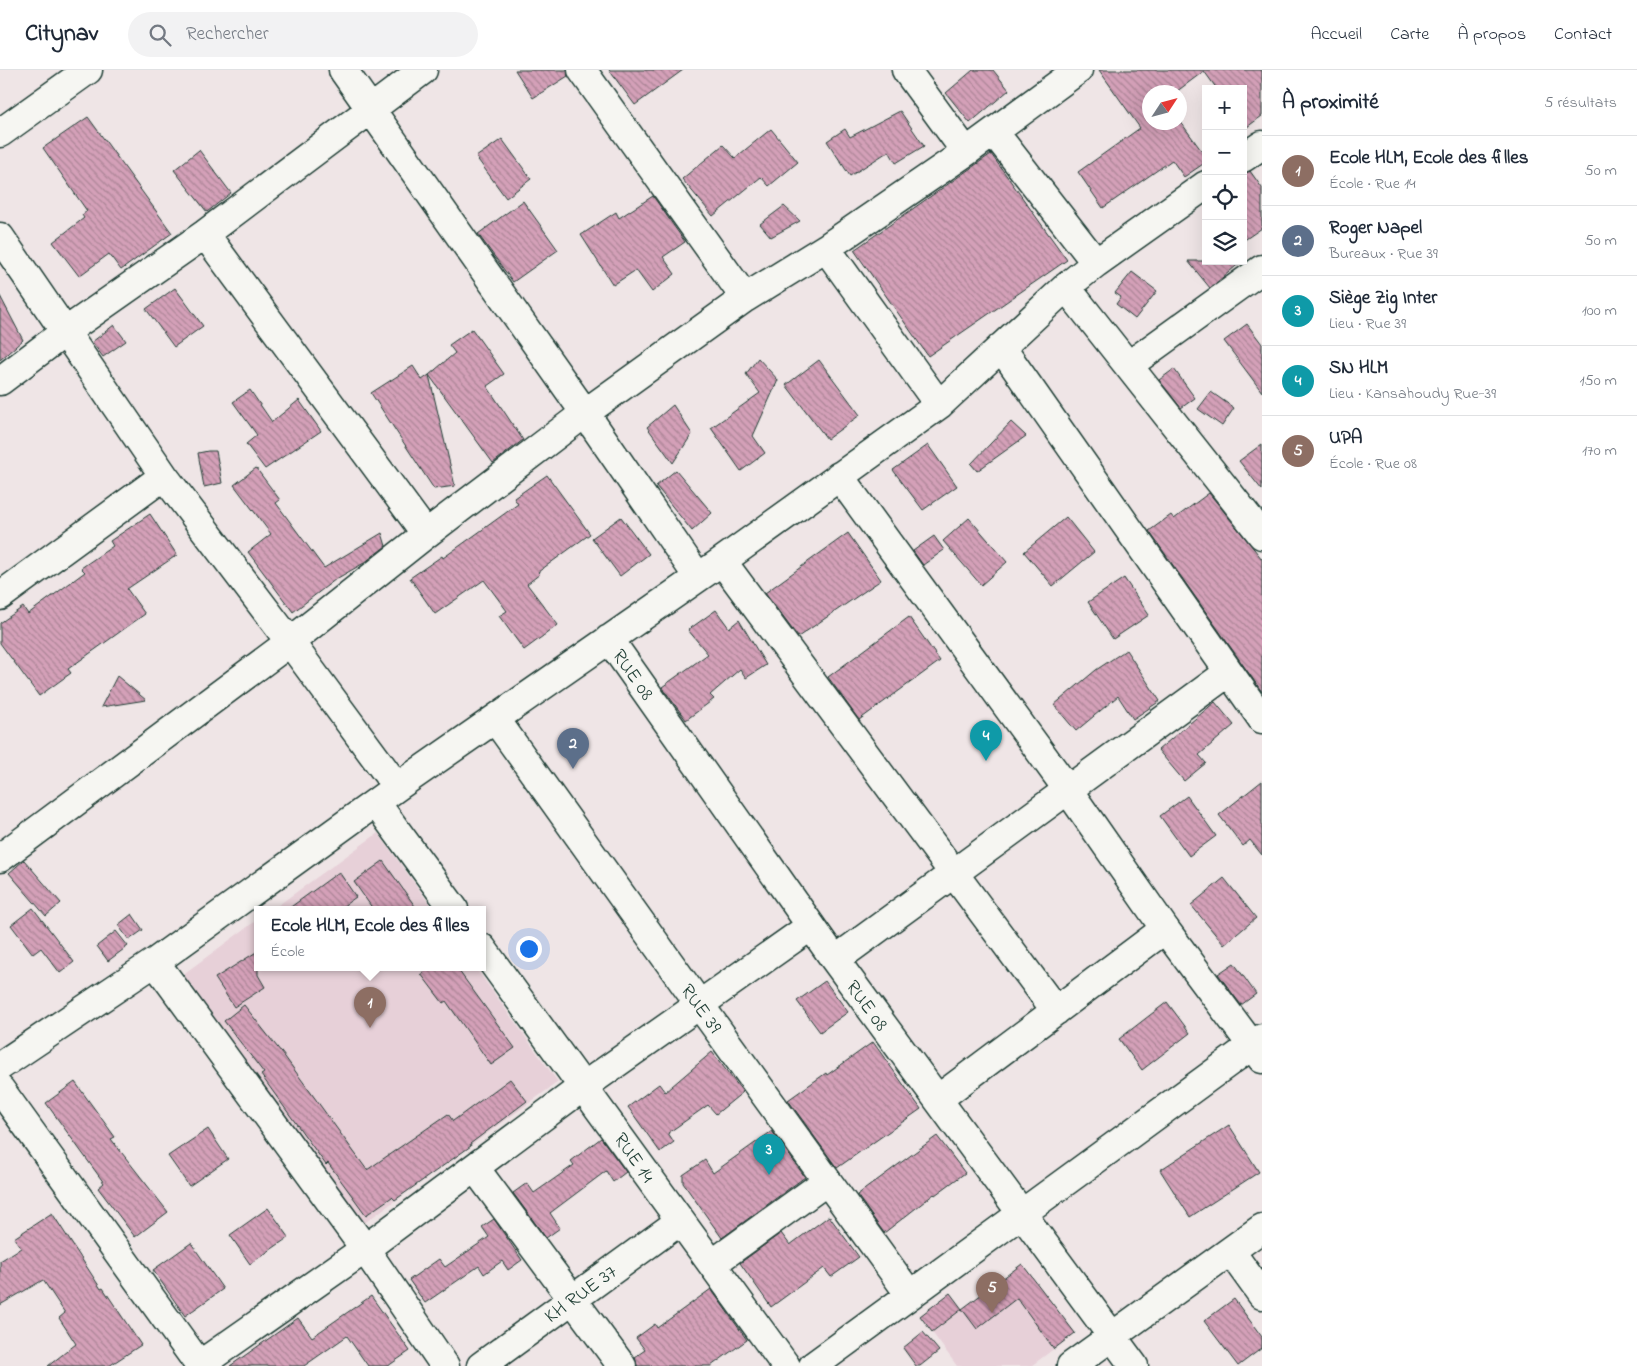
<!DOCTYPE html>
<html lang="fr">
<head>
<meta charset="utf-8">
<style>
  body { margin:0; font-family:"Indie Flower",sans-serif; background:#f2f2f3; color:#1f2937 }
  .controls { position:absolute; right:15px; top:15px; display:grid; overflow:hidden; border-radius:0px; box-shadow:0 5px 20px #0002 }
  .controls button { width:45px; height:45px; display:grid; place-items:center; padding:0; border:0; border-bottom:1px solid #e0e1e3; background:#fff; color:#1f2937; font:25px sans-serif }
  .compass { position:absolute; left:1142px; top:15px; width:45px; height:45px; border-radius:50%; background:#fff; box-shadow:0 5px 20px #0002; rotate:54deg }
  .you { position:absolute; left:528px; top:878px; width:18px; height:18px; margin:-12px; border:4px solid #fff; border-radius:50%; background:#1a73e8; box-shadow:0 0 0 8px #1a73e833 }
  .badge { display:grid; place-items:center; width:32px; height:32px; border-radius:50%; background:#1a73e8; color:#fff; font-size:16px; font-weight:700 }
  .pin { position:absolute; translate:-50% -41px; filter:drop-shadow(0 1px 2px #0008) }
  .pin::after { content:''; position:absolute; top:26px; width:18px; height:15px; background:inherit; clip-path:polygon(0 0,100% 0,50% 100%) }
  .popup { position:absolute; left:254px; top:836px; width:232px; height:65px; box-sizing:border-box; display:grid; place-content:center; border-radius:0px; background:#fff; filter:drop-shadow(0 1px 4px #0005); font-size:16px; white-space:nowrap; color:#747a83 }
  .popup b { font-size:19px; color:#1f2937 }
  .popup::after { content:''; position:absolute; left:50%; top:100%; margin-left:-10px; border:10px solid transparent; border-top-color:#fff }
  .list { margin:0; padding:0; list-style:none }
  h2 { display:flex; justify-content:space-between; align-items:center; height:65px; margin:0; padding:0 20px; font-size:21px }
  h2 small { font-size:16px; font-weight:400; color:#747a83 }
  .list li { display:grid; grid-template-columns:32px 1fr auto; gap:15px; align-items:center; box-sizing:border-box; height:70px; padding:0 20px; border-top:1px solid #e0e1e3 }
  .list b { display:block; font-size:19px; white-space:nowrap }
  .list p { margin:0; font-size:16px; white-space:nowrap; color:#747a83 }
  .list em { font-size:16px; font-style:normal; color:#747a83 }
  .icon { flex:none; width:28px; height:28px; fill:none; stroke:currentColor; stroke-width:2; stroke-linecap:round; stroke-linejoin:round }
  .map { position:relative; flex:none; width:1262px; height:1296px; overflow:hidden }
  header { display:flex; align-items:center; gap:30px; box-sizing:border-box; height:70px; padding:0 25px; background:#fff; border-bottom:1px solid #e0e1e3 }
  header strong { font-size:24px }
  nav { display:flex; gap:28px; margin-inline-start:auto; font-size:18px }
  .search { width:350px; height:45px; background:#f2f2f3; display:flex; align-items:center; gap:12px; box-sizing:border-box; padding:0 18px; border-radius:28px; color:#747a83; font-size:19px }
  main { display:flex }
  aside { flex:1; background:#fff }
  .map>svg:first-child { display:block }
</style>
</head>
<body>
<header>
<strong>Citynav</strong>
<div class="search"><svg class="icon" aria-label="search" viewBox="0 0 24 24"><circle cx="10" cy="10" r="6"/><path d="M15 15l6 6"/></svg>Rechercher</div>
<nav><a>Accueil</a><a>Carte</a><a>À propos</a><a>Contact</a></nav>
</header>
<main>
<div class="map">
<svg width="1262" height="1296" viewBox="0 0 1262 1296">
  <defs>
    <pattern id="building-back-hatch" width="6" height="6" patternUnits="userSpaceOnUse" patternTransform="scale(1.25)"><rect width="6" height="6" fill="#d4a0b8"/><path d="M-1 5l2 2M0 0l6 6M5-1l2 2" fill="none" stroke="#ab8496"/></pattern>
  </defs>
  <rect width="100%" height="100%" fill="#efe5e6"/>
  <filter id="ink" filterUnits="userSpaceOnUse"><feTurbulence type="fractalNoise" baseFrequency=".02" numOctaves="2"/><feDisplacementMap in="SourceGraphic" scale="10" xChannelSelector="R" yChannelSelector="G"/><feConvolveMatrix kernelMatrix="1 2 1 2 8 2 1 2 1" color-interpolation-filters="sRGB"/></filter>
  <g filter="url(#ink)">
    <!-- built -->
    <path fill="#e7d0d8" d="M 378,763 L 433,839 L 273,839 Z
      M 257,850 L 258,897 L 475,897 L 558,1012 L 363,1154 L 182,905 Z
      M 1022,1194 L 1075,1263 L 1031,1296 L 957,1296 L 920,1246 L 950,1223 L 962,1239 Z"/>
    <!-- building -->
    <path fill="url(#building-back-hatch)" stroke="#1f3d34" d="M 515,0 L 567,0 L 568,6 L 533,28 Z
      M 609,0 L 683,0 L 635,35 Z
      M 973,0 L 993,0 L 1009,20 L 970,53 L 946,23 Z
      M 1099,0 L 1262,0 L 1262,46 L 1243,60 L 1243,19 L 1217,19 L 1204,1 L 1176,22 L 1150,22 L 1150,52 L 1180,52 L 1180,51 L 1206,87 L 1206,92 L 1184,107 L 1172,90 L 1103,138 L 1078,102 L 1140,58 Z
      M 900,41 L 924,76 L 896,93 L 889,81 L 850,106 L 827,71 L 845,59 L 850,67 Z
      M 88,47 L 172,163 L 121,200 L 109,184 L 79,206 L 53,172 L 84,148 L 82,145 L 87,141 L 43,78 Z
      M 771,59 L 798,92 L 769,116 L 761,107 L 713,146 L 682,109 L 723,75 L 735,88 Z
      M 502,69 L 531,109 L 506,128 L 476,87 Z
      M 199,80 L 231,123 L 207,142 L 174,100 Z
      M 991,84 L 1067,190 L 928,286 L 854,180 Z
      M 1250,101 L 1262,118 L 1262,158 L 1243,171 L 1243,103 Z
      M 653,126 L 685,172 L 663,187 L 675,204 L 652,222 L 636,200 L 613,215 L 581,165 L 616,142 L 619,148 Z
      M 523,131 L 558,180 L 513,212 L 478,164 Z
      M 784,136 L 800,151 L 771,167 L 760,154 Z
      M 1188,191 L 1242,191 L 1210,218 Z
      M 1132,202 L 1157,221 L 1135,249 L 1116,234 L 1121,227 L 1115,223 Z
      M 175,218 L 203,256 L 174,277 L 146,239 Z
      M 0,226 L 23,270 L 0,290 Z
      M 1247,254 L 1262,274 L 1262,322 L 1224,271 Z
      M 114,255 L 126,271 L 103,287 L 92,272 Z
      M 472,259 L 504,304 L 487,316 L 523,370 L 493,393 L 429,305 L 455,283 L 449,275 Z
      M 758,288 L 778,310 L 753,366 L 765,383 L 741,401 L 711,358 L 760,323 L 746,304 Z
      M 819,290 L 860,345 L 827,369 L 786,315 Z
      M 413,296 L 422,310 L 429,305 L 455,416 L 434,419 L 371,323 Z
      M 1174,299 L 1195,328 L 1181,338 L 1159,310 Z
      M 250,320 L 272,352 L 299,330 L 321,361 L 265,399 L 246,374 L 257,365 L 233,332 Z
      M 1211,322 L 1234,338 L 1222,356 L 1198,339 Z
      M 673,335 L 692,364 L 673,393 L 647,357 Z
      M 1011,352 L 1026,366 L 977,401 L 971,394 Z
      M 1262,374 L 1262,420 L 1239,391 Z
      M 928,375 L 957,416 L 923,440 L 893,400 Z
      M 208,381 L 216,381 L 222,413 L 204,417 L 198,383 Z
      M 256,398 L 280,430 L 276,433 L 324,498 L 382,463 L 386,476 L 364,493 L 336,509 L 293,542 L 248,482 L 271,464 L 234,415 Z
      M 676,400 L 712,443 L 692,461 L 656,416 Z
      M 547,405 L 590,464 L 538,502 L 540,504 L 527,514 L 558,555 L 524,580 L 499,546 L 507,541 L 484,510 L 435,544 L 410,508 L 442,486 L 443,488 L 518,434 L 514,428 Z
      M 1209,423 L 1262,489 L 1262,622 L 1149,461 L 1171,445 L 1174,449 Z
      M 150,444 L 177,485 L 127,519 L 145,544 L 68,599 L 71,603 L 39,626 L 0,573 L 0,553 L 23,537 L 28,544 L 85,502 L 81,498 L 113,476 L 110,471 Z
      M 621,447 L 649,484 L 620,506 L 592,468 Z
      M 1066,447 L 1094,482 L 1053,516 L 1024,482 Z
      M 969,448 L 1007,492 L 981,515 L 943,471 Z
      M 848,463 L 881,510 L 798,567 L 765,523 Z
      M 934,466 L 944,480 L 923,495 L 913,481 Z
      M 1124,508 L 1149,545 L 1113,569 L 1088,532 Z
      M 716,540 L 729,558 L 739,550 L 766,595 L 746,608 L 740,599 L 710,625 L 714,629 L 686,650 L 662,617 L 708,584 L 688,560 Z
      M 909,547 L 940,591 L 859,650 L 828,607 Z
      M 1126,580 L 1160,631 L 1133,649 L 1118,626 L 1076,661 L 1054,635 L 1096,600 Z
      M 117,606 L 146,630 L 101,637 Z
      M 1215,632 L 1234,655 L 1199,685 L 1206,693 L 1184,711 L 1158,680 Z
      M 1262,711 L 1262,785 L 1250,770 L 1243,776 L 1219,745 Z
      M 1187,726 L 1216,766 L 1189,786 L 1160,746 Z
      M 24,790 L 61,833 L 46,846 L 9,803 Z
      M 383,791 L 417,839 L 373,839 L 354,812 Z
      M 339,802 L 356,827 L 339,839 L 288,839 Z
      M 1224,808 L 1256,848 L 1224,875 L 1191,835 Z
      M 33,838 L 74,892 L 60,903 L 41,878 L 33,884 L 11,855 Z
      M 132,844 L 143,860 L 129,870 L 118,855 Z
      M 116,861 L 128,876 L 108,891 L 97,876 Z
      M 258,881 L 258,905 L 265,917 L 234,937 L 215,908 Z
      M 1234,893 L 1256,924 L 1241,935 L 1218,904 Z
      M 431,897 L 456,897 L 515,978 L 491,995 L 446,931 L 443,933 L 421,904 Z
      M 825,911 L 848,942 L 820,962 L 797,931 Z
      M 1167,932 L 1190,963 L 1142,1000 L 1119,969 Z
      M 244,935 L 285,987 L 367,1100 L 448,1044 L 453,1051 L 510,1009 L 527,1031 L 470,1074 L 471,1076 L 395,1130 L 392,1127 L 366,1145 L 328,1093 L 326,1095 L 261,1005 L 264,1003 L 224,951 Z
      M 873,972 L 921,1039 L 837,1098 L 788,1030 L 826,1003 L 827,1005 Z
      M 712,982 L 743,1022 L 716,1044 L 708,1035 L 668,1063 L 674,1072 L 660,1082 L 628,1037 L 659,1014 L 665,1022 Z
      M 75,1012 L 115,1067 L 111,1069 L 168,1142 L 135,1167 L 98,1118 L 104,1113 L 46,1033 Z
      M 1229,1055 L 1259,1102 L 1190,1147 L 1160,1100 Z
      M 208,1059 L 228,1089 L 189,1116 L 168,1086 Z
      M 772,1061 L 805,1107 L 722,1168 L 683,1113 L 683,1105 L 705,1090 L 713,1103 Z
      M 937,1066 L 965,1103 L 935,1125 L 934,1124 L 884,1163 L 857,1125 Z
      M 601,1068 L 626,1102 L 613,1112 L 606,1101 L 550,1143 L 560,1158 L 546,1168 L 513,1123 L 527,1113 L 534,1123 L 574,1095 L 571,1091 Z
      M 268,1138 L 289,1167 L 250,1194 L 230,1165 Z
      M 52,1143 L 101,1219 L 103,1218 L 141,1275 L 109,1296 L 48,1296 L 76,1274 L 59,1248 L 65,1243 L 43,1210 L 0,1235 L 0,1191 L 21,1178 L 14,1168 Z
      M 829,1146 L 859,1187 L 831,1207 L 824,1198 L 771,1237 L 740,1193 L 781,1163 L 790,1175 Z
      M 494,1149 L 522,1190 L 508,1200 L 502,1191 L 484,1204 L 479,1196 L 425,1233 L 409,1210 L 439,1189 L 445,1197 L 489,1167 L 482,1157 Z
      M 191,1173 L 223,1219 L 185,1246 L 153,1200 Z
      M 1022,1194 L 1075,1263 L 1054,1279 L 1017,1228 L 977,1259 L 962,1239 Z
      M 711,1219 L 747,1270 L 711,1296 L 637,1296 L 635,1287 L 645,1280 L 636,1268 L 655,1254 L 657,1258 Z
      M 950,1223 L 962,1239 L 932,1262 L 920,1246 Z
      M 371,1226 L 410,1281 L 388,1296 L 368,1296 L 347,1266 L 304,1296 L 230,1296 L 298,1248 L 312,1267 Z
      M 1234,1229 L 1262,1267 L 1262,1278 L 1238,1296 L 1204,1251 Z
      M 923,1262 L 939,1281 L 920,1296 L 916,1296 L 903,1278 Z"/>
    <g fill="none" stroke-linecap="round" stroke-linejoin="round">
      <!-- minor casing -->
      <g stroke="#1f3d34" stroke-width="31">
        <path id="minor" d="M 343,0 L 585,343 L 698,507
          M 582,0 L 745,228
          M 906,0 L 966,82
          M 994,62 L 1096,193
          M 0,63 L 88,0
          M 1243,88 L 1262,75
          M 205,164 L 426,464
          M 0,167 L 164,406 L 290,572 L 397,717
          M 826,178 L 939,335
          M 1066,217 L 1262,465
          M 1001,277 L 1262,649
          M 1129,295 L 1262,199
          M 0,311 L 65,262 L 205,164 L 423,0
          M 839,406 L 1068,720 L 1165,859 L 1262,989
          M 722,491 L 1056,941
          M 0,526 L 164,406
          M 609,569 L 835,890 L 1134,1296
          M 496,650 L 699,934 L 910,1225
          M 376,733 L 454,839
          M 0,788 L 290,572 L 426,464 L 585,343 L 745,228 L 826,178 L 966,82 L 1078,0
          M 482,878 L 786,1296
          M 835,890 L 1229,602
          M 155,892 L 365,1179 L 445,1296
          M 0,996 L 155,892 L 397,717 L 722,491 L 939,335 L 1066,217 L 1096,193 L 1206,115
          M 0,1019 L 200,1296
          M 938,1029 L 1165,859
          M 475,1098 L 622,1296
          M 1231,1182 L 1262,1225
          M 712,1194 L 827,1111
          M 198,1296 L 365,1179 L 584,1016 L 811,856
          M 481,1296 L 680,1151
          M 813,1296 L 1262,968
          M 1071,1296 L 1262,1158"/>
      </g>
      <!-- minor -->
      <use href="#minor" stroke="#f6f6f2" stroke-width="28"/>
    </g>
  </g>
  <g text-anchor="middle" stroke-width="5" stroke-linejoin="round" paint-order="stroke">
    <!-- street labels -->
    <g font-size="20" fill="#1f3d34" stroke="#f6f6f2">
      <text transform="translate(634 604) rotate(55)" y="7">RUE 08</text>
      <text transform="translate(868 935) rotate(54)" y="7">RUE 08</text>
      <text transform="translate(702 938) rotate(54)" y="7">RUE 39</text>
      <text transform="translate(635 1087) rotate(55)" y="7">RUE 14</text>
      <text transform="translate(580 1223) rotate(-36)" y="7">KH RUE 37</text>
    </g>
  </g>
</svg>
<div class="controls">
<button>+</button>
<button>−</button>
<button><svg class="icon" aria-label="locate" viewBox="0 0 24 24"><circle cx="12" cy="12" r="6"/><path d="M12 2v4M12 18v4M2 12h4M18 12h4"/></svg></button>
<button><svg class="icon" aria-label="layers" viewBox="0 0 24 24"><path d="M12 4l9 5-9 5-9-5zM3 14l9 5 9-5"/></svg></button>
</div>
<svg class="compass" viewBox="-18 -18 36 36"><path d="M0-13l5 13h-10z" fill="#e53935"/><path d="M0 13l5-13h-10z" fill="#747a83"/></svg>
<div class="you"></div>
<div class="pin badge" style="left:370px;top:958px;background:#8d6e63">1</div>
<div class="popup"><b>Ecole HLM, Ecole des filles</b>École</div>
<div class="pin badge" style="left:573px;top:699px;background:#5c6f8a">2</div>
<div class="pin badge" style="left:769px;top:1105px;background:#0f9aa8">3</div>
<div class="pin badge" style="left:986px;top:691px;background:#0f9aa8">4</div>
<div class="pin badge" style="left:992px;top:1243px;background:#8d6e63">5</div>
</div>
<aside>
<h2>À proximité<small>5 résultats</small></h2>
<ul class="list">
<li><span class="badge" style="background:#8d6e63">1</span><div><b>Ecole HLM, Ecole des filles</b><p>École · Rue 14</p></div><em>50 m</em></li>
<li><span class="badge" style="background:#5c6f8a">2</span><div><b>Roger Napel</b><p>Bureaux · Rue 39</p></div><em>50 m</em></li>
<li><span class="badge" style="background:#0f9aa8">3</span><div><b>Siège Zig Inter</b><p>Lieu · Rue 39</p></div><em>100 m</em></li>
<li><span class="badge" style="background:#0f9aa8">4</span><div><b>SN HLM</b><p>Lieu · Kansahoudy Rue-39</p></div><em>150 m</em></li>
<li><span class="badge" style="background:#8d6e63">5</span><div><b>UPA</b><p>École · Rue 08</p></div><em>170 m</em></li>
</ul>
</aside>
</main>
</body>
</html>
